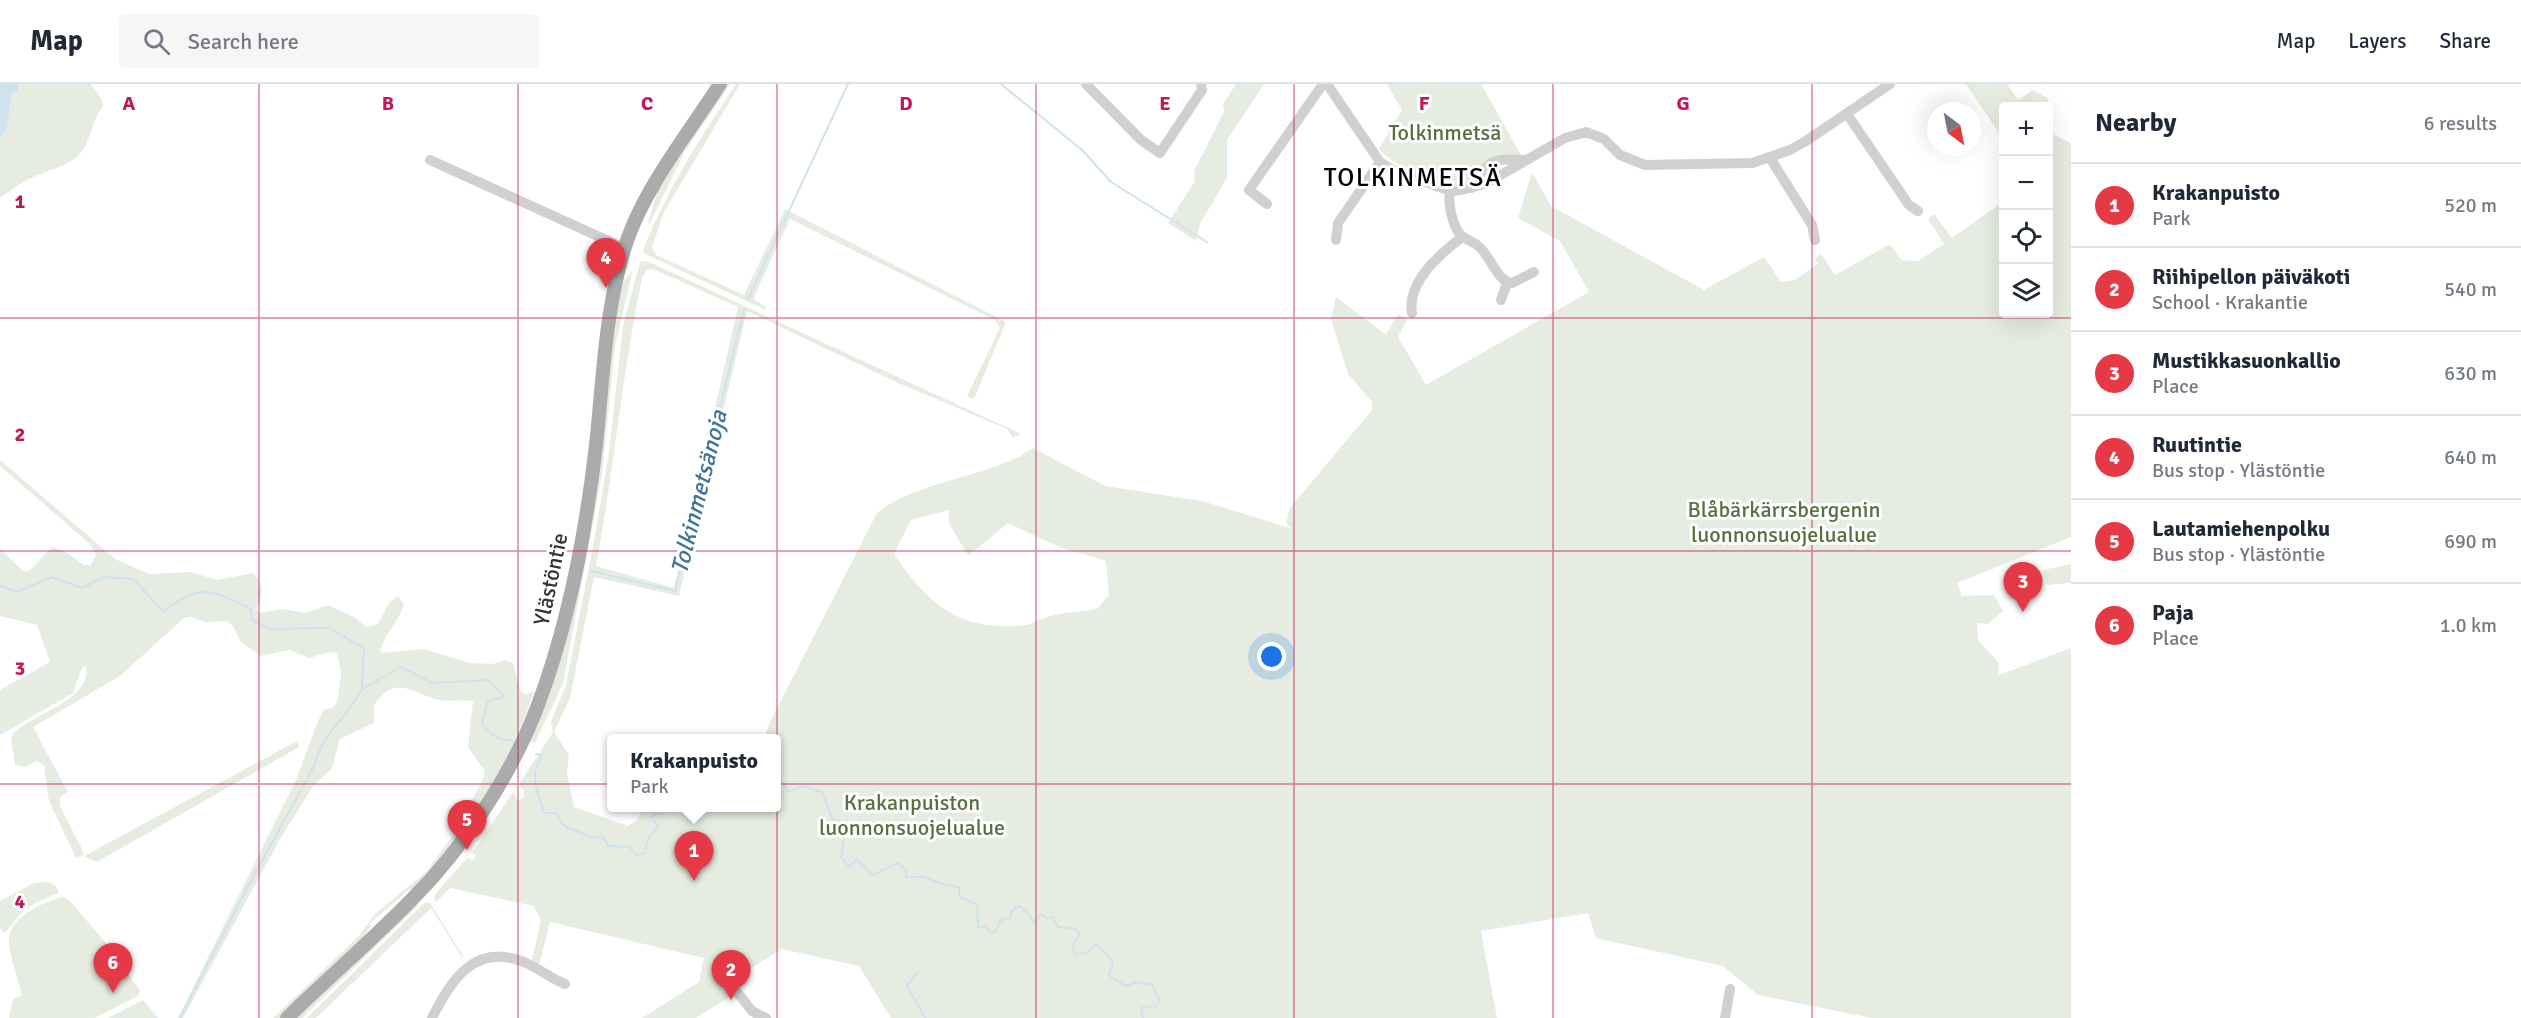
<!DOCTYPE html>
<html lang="en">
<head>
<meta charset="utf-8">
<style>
  body { margin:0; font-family:Signika,sans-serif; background:#f6f6f7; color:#1f2937 }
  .controls { position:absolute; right:18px; top:18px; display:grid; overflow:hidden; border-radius:6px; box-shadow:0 6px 24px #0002 }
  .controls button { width:54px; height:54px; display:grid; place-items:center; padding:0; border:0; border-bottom:2px solid #e0e1e3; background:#fff; color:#1f2937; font:30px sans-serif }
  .compass { position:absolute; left:1927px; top:18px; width:54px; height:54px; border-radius:50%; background:#fff; box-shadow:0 6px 24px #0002; rotate:148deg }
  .you { position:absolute; left:1272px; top:573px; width:21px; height:21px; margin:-15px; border:4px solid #fff; border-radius:50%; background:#1a73e8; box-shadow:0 0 0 9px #1a73e833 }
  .badge { display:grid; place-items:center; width:39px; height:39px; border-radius:50%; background:#e63946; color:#fff; font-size:20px; font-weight:700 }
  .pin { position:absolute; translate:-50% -50px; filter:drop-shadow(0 2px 3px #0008) }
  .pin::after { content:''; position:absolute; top:32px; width:21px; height:18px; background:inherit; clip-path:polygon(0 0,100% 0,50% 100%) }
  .popup { position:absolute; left:607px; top:650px; width:174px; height:78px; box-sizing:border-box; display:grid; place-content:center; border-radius:6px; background:#fff; filter:drop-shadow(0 2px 4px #0005); font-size:20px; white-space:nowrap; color:#747a83 }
  .popup b { font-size:22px; color:#1f2937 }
  .popup::after { content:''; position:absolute; left:50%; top:100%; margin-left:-12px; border:12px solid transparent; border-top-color:#fff }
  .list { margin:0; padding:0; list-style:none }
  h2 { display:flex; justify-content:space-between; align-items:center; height:78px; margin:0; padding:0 24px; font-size:26px }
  h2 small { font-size:20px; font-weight:400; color:#747a83 }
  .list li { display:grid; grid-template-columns:39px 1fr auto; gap:18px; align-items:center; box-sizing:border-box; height:84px; padding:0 24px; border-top:2px solid #e0e1e3 }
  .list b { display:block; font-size:22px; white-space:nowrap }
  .list p { margin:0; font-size:20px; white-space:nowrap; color:#747a83 }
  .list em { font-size:20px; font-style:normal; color:#747a83 }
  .icon { flex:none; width:33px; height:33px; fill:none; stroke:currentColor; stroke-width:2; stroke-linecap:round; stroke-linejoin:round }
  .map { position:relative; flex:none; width:2071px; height:934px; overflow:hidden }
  header { display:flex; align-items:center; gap:36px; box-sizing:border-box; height:84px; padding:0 30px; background:#fff; border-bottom:2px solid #e0e1e3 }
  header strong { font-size:28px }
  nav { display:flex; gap:33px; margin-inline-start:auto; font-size:21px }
  .search { width:420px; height:54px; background:#f6f6f7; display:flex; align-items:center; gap:15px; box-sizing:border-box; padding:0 21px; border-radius:6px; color:#747a83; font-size:22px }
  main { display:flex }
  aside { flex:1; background:#fff }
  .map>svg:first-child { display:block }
</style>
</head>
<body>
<header>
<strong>Map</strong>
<div class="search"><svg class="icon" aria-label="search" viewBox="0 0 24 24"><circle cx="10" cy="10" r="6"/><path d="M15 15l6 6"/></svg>Search here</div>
<nav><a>Map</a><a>Layers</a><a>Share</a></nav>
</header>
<main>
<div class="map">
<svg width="2071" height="934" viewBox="0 0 2071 934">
  <rect width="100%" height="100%" fill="#fff"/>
  <!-- green -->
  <path fill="#e6ecdf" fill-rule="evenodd" d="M 19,0 L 91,0 L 102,16 L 103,22 C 91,37 91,59 78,72 C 65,83 46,87 31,94 C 20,99 10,107 0,114 L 0,54 L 7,45 L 12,7 L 18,7 Z
    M 727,0 L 730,0 L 684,69 L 650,139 L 648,139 L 657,108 Z
    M 736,0 L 740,0 L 664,128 L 652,163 L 656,171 L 744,211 L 785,125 L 1006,238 L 974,315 L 967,312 L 1000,244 L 995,236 L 790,135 L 753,215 L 766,223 L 766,226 L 645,170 L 643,166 C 669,103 698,57 736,0 Z
    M 1236,0 L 1264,0 L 1227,56 L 1227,94 L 1200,140 L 1196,157 L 1168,139 L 1195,97 L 1194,87 L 1224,28 L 1223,20 Z
    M 1387,0 L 1481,0 L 1521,71 C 1483,73 1492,90 1466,100 C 1447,108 1391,81 1379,65 L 1402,26 Z
    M 1966,0 L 2007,0 L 2018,16 L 2033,6 L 2049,15 L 2046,22 L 2004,22 L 2003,55 Z
    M 2049,44 L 2052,50 L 2071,59 L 2071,453 L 1957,499 L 1962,512 L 1994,511 L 2003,527 L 1988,540 L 1977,539 L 1978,556 L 1998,578 L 1999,591 L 2071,564 L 2071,934 L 1871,934 L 1758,911 L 1723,882 L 1596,854 L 1588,829 L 1481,847 L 1497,934 L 891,934 L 859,882 L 782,865 L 746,887 L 740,906 L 696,934 L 642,934 L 699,898 L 704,874 L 550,838 L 539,881 L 532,877 L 541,836 L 534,822 L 450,804 L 436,818 L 434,813 L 437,808 L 467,774 L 473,776 L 476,771 L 472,769 L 475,765 L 513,708 L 518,716 L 524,713 L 524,707 L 519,700 L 553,648 L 551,638 L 566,601 L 593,463 L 609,369 L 623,242 L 640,178 L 647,177 L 1021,350 L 1013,354 L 1007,345 L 896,298 L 747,227 L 679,512 L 594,493 L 570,614 L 554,648 L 569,671 L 567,689 L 574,723 L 628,742 L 637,736 L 643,724 L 777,724 L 777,654 L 765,654 L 769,640 L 877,429 C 922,394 986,396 1033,364 L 1105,402 L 1202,417 L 1293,445 L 1286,439 L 1290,424 L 1372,326 L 1372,318 L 1348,290 L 1331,235 L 1336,213 L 1386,251 L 1398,230 L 1407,236 L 1398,253 L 1426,301 L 1589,208 L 1560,157 L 1518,134 L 1532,88 L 1551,122 L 1704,206 L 1764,173 L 1781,198 L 1795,196 L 1818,180 L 1815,175 L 1821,170 L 1835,191 L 1890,160 L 1901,176 L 1918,177 L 1944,160 L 1928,135 L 1934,130 L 1952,154 L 2003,118 L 2004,230 L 2048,230 ZM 653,185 L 738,223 L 674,504 L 596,482 C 614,387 622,289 642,194 L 647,186 ZM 949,426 L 949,439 L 968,472 L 1008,439 L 1059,463 L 1106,477 L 1109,511 L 1097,525 C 1081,528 1062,528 1047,533 C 1040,535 1033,540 1026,541 C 960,548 929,522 894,470 L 911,436 Z
    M 633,185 L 615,262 L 602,390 L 563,599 L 535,659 L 527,656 L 554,591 L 609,289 L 620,203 Z
    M 0,376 L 115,475 L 149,490 L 191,488 L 217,496 L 253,489 C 264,499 264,512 256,525 L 259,529 L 283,525 L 306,529 L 328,521 L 354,533 L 366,543 L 378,540 L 389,519 L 398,512 L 404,521 C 398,538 385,550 380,566 L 382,569 L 423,565 L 470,579 L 493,580 L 504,576 L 513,579 L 520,606 L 525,611 L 534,607 C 510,682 466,749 413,807 L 410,805 L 369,840 L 371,842 L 361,856 L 281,934 L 273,934 L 358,853 L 375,830 L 426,788 L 457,746 L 484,693 L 484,686 L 468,663 L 473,617 C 462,615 451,618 440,616 C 410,609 397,589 374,621 L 374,639 L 340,655 L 332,684 L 313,702 L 280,755 L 183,934 L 178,934 L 296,696 L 318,637 L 324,626 L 334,623 L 338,615 L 341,590 L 337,569 L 329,568 L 309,574 L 290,566 L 261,572 L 240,557 L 233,542 L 226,537 L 205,538 L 191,533 L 184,534 L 120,592 L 33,643 L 68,708 L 60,713 L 60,722 L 83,767 L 84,771 L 76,774 L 49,717 L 44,681 L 37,677 L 25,683 L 15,681 L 11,653 C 29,629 92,619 86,582 L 82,584 L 73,609 L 0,651 L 0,606 L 50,578 L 37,541 L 0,532 L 0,465 L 22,486 L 28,488 L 52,463 L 66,468 L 84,481 L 91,481 L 96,471 L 89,459 L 0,382 Z
    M 2071,480 L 2071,499 L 2047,501 L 2043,486 Z
    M 297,657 L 299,663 L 97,778 L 84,772 Z
    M 48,798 L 55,801 L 59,809 C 30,820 25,823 5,849 L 0,844 L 0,817 L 34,799 Z
    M 63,813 L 69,816 L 111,865 L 140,907 L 138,912 L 95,934 L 9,934 L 13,915 L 22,911 C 19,897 8,869 9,855 C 10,832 44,818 63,813 Z
    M 417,819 L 418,822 L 302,934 L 294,934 Z
    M 424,819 L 430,819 L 463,872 L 463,873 L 453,882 L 462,873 L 431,824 L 316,934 L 307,934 Z
    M 143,916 L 158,934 L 108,934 Z"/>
  <!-- water -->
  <path fill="#cfe2ee" d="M 0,0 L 19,0 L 18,7 L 12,7 L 7,45 L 0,54 Z"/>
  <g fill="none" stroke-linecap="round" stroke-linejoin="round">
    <!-- stream -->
    <path stroke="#cfe2ee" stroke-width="2" d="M 1001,0 L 1082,66 L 1111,98 L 1207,158
      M 748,215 L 848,0
      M 591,487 L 675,507 L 744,225
      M 0,502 L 17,508 L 52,493 L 82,504 L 104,493 L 133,495 L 163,527 C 204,499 209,505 251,525 L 252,536 L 269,545 L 329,544 L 364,564 L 362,605 L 401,583 L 432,599 L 488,596 L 504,613 L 488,617 L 482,639 C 489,652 500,656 513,657
      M 536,670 L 542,671 L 535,687 L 535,699 L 544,729 L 556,729 L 563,741 L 571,745 L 591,753 L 604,754 L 608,762 L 630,763 L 637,771 L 644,769 L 649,753 L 658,743 L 652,733 L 654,730 L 663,730 L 667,724
      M 777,691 L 789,708 L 802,702 L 822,708 L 832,734 L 845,748 L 841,773 L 849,783 L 857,775 L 873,791 L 898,779 L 906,785 L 906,793 L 923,793 L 942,800 L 959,803 L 959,812 L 977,821 L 978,844 L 985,842 L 991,849 L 995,848 L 1001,836 L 1011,833 L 1011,827 L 1020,822 L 1034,837 L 1041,830 L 1047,835 L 1052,833 L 1058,843 C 1068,845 1072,841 1080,850 L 1072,862 L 1075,870 L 1088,869 L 1092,862 L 1098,861 L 1113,878 L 1109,891 L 1125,902 L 1137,898 L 1152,901 L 1160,917 L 1156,922 L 1141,924 L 1143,934
      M 918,887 L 907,902 L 925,934
      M 180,934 L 245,808 L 314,682 C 324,646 346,636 362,605"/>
    <!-- minor -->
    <path stroke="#d0d0d0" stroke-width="10" d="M 1086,0 L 1141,56 L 1160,69 L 1202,6 L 1201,0
      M 1327,0 L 1380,78 L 1391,85 L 1450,107 L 1461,106 L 1485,100 L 1565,54 L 1586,48 L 1604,55 L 1620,71 L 1645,81 L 1752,79 L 1790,66 L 1806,57 L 1890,0
      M 1847,30 L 1909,121 L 1918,127
      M 1770,74 L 1812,141 L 1815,156
      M 430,76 L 624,164
      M 1471,104 C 1489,76 1491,74 1525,76
      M 1450,107 C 1448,119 1451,132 1456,144 C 1461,155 1469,155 1477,161 C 1490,170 1497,198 1512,199 L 1534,188
      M 1267,120 L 1249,106 L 1323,0
      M 1336,156 L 1338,139 L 1380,78
      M 1501,216 L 1507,199
      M 1412,229 C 1407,198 1439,171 1462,153
      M 737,908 L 752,927 L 766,934
      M 432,934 C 451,897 474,858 524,878 C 538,884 550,894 565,900
      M 1725,934 L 1730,905"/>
    <!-- major -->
    <path stroke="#ababab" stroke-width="14" d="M 287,934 C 335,887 388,843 433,793 C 476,744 515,682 538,621 C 569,538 586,448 596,361 C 603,296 605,228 624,166 C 641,108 688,50 720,0"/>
  </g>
  <!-- grid -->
  <path fill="none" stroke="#c2185b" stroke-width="1.5" stroke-opacity="0.55" d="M 259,0 L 259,934M 518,0 L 518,934M 777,0 L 777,934M 1036,0 L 1036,934M 1294,0 L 1294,934M 1553,0 L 1553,934M 1812,0 L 1812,934M 0,234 L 2071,234M 0,467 L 2071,467M 0,700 L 2071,700"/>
  <g text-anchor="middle" stroke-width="6" stroke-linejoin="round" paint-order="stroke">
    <!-- park labels -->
    <g font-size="22" fill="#56703f" stroke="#fff">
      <text x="1445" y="56">Tolkinmetsä</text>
      <text x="1784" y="433">Blåbärkärrsbergenin<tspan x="1784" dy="25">luonnonsuojelualue</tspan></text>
      <text x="912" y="726">Krakanpuiston<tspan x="912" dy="25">luonnonsuojelualue</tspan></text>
    </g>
    <!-- street labels -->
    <g font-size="22" fill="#333" stroke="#fff">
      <text transform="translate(550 495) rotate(-78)" y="8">Ylästöntie</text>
    </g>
    <!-- water labels -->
    <g font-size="24" font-style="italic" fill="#3f7597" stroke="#fff">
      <text transform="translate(699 408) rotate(-76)" y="8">Tolkinmetsänoja</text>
    </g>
    <!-- quarter labels -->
    <g font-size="26" letter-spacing="1.5" fill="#000" stroke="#fff">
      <text x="1413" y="102">TOLKINMETSÄ</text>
    </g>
  </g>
  <g font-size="20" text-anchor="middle" font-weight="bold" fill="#c2185b" stroke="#fff" stroke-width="6" stroke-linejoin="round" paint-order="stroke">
    <text x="129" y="26">A</text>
    <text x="388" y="26">B</text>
    <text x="647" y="26">C</text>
    <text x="906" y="26">D</text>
    <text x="1165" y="26">E</text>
    <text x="1424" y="26">F</text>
    <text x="1683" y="26">G</text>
    <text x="20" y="124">1</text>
    <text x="20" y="357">2</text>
    <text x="20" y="591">3</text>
    <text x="20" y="824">4</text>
  </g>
</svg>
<div class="controls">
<button>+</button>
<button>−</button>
<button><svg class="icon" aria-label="locate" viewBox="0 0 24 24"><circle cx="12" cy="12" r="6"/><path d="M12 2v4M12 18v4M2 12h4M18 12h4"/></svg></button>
<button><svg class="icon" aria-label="layers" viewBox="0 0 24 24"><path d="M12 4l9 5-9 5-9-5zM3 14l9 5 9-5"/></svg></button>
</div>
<svg class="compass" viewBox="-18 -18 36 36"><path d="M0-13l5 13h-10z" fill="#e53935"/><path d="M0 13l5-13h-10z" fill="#747a83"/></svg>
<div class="you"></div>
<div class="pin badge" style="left:694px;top:797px">1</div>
<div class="popup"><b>Krakanpuisto</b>Park</div>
<div class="pin badge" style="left:731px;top:916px">2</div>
<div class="pin badge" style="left:2023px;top:528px">3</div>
<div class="pin badge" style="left:606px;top:204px">4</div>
<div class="pin badge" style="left:467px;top:766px">5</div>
<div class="pin badge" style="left:113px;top:909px">6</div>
</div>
<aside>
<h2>Nearby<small>6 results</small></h2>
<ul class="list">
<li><span class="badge">1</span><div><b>Krakanpuisto</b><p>Park</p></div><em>520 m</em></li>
<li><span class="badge">2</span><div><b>Riihipellon päiväkoti</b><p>School · Krakantie</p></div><em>540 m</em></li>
<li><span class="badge">3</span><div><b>Mustikkasuonkallio</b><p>Place</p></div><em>630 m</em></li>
<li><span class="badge">4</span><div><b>Ruutintie</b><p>Bus stop · Ylästöntie</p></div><em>640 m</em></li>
<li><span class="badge">5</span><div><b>Lautamiehenpolku</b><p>Bus stop · Ylästöntie</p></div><em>690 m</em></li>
<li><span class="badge">6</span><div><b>Paja</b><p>Place</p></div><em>1.0 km</em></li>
</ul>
</aside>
</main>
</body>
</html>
